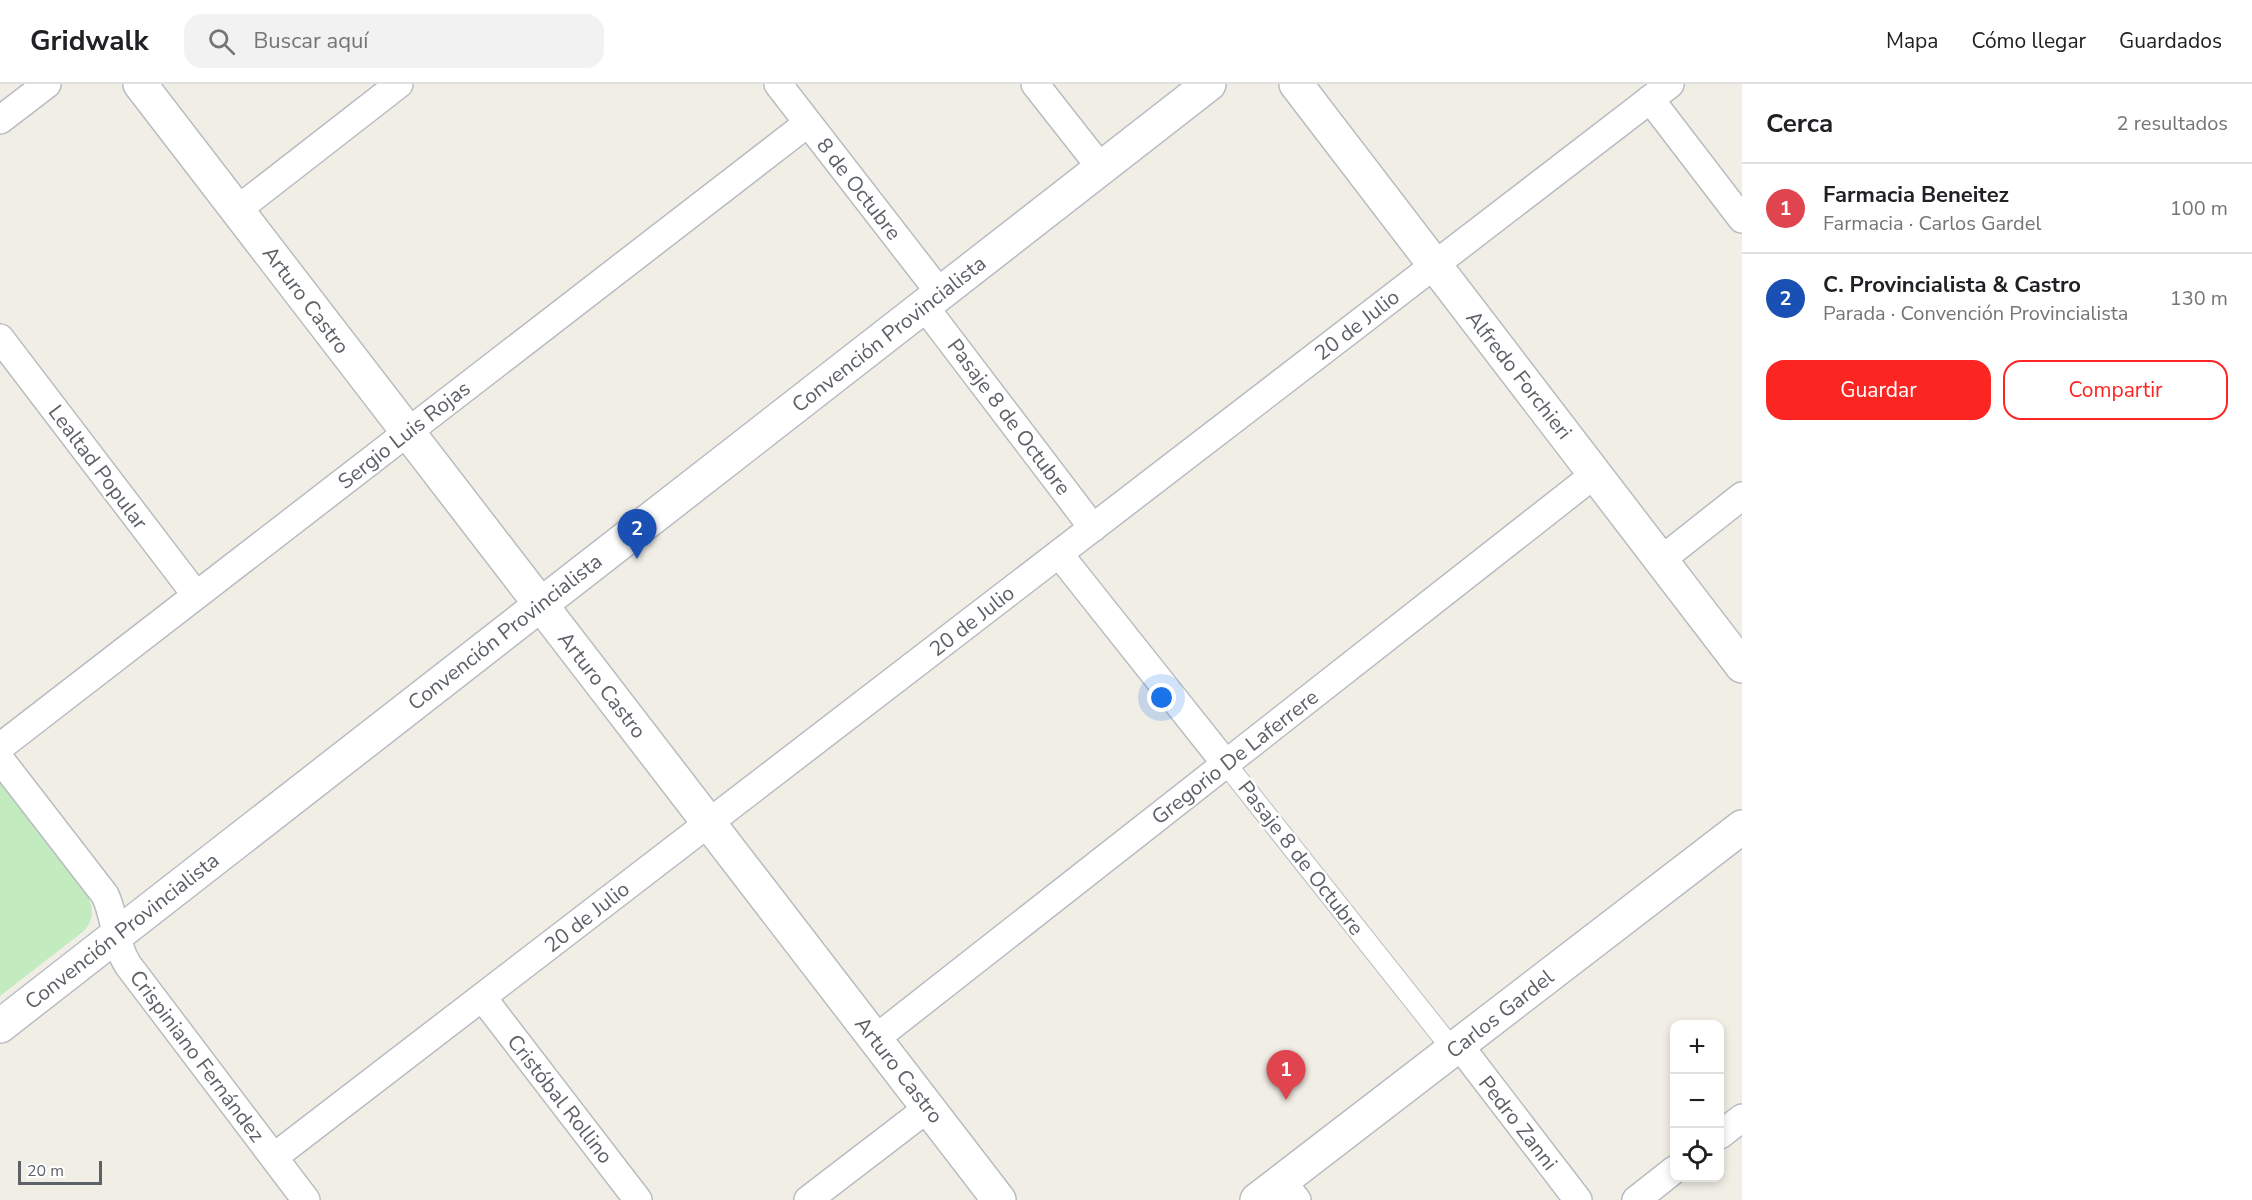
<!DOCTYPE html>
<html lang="es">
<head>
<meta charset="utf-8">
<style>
  body { margin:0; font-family:"Nunito Sans",sans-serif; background:#f2f2f2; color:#202124 }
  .controls { position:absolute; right:18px; bottom:18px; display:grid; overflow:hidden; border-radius:12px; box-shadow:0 3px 9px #0003 }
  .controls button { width:54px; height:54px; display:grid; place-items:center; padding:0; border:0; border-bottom:2px solid #e0e0e0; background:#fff; color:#202124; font:30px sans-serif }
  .scale { position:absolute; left:18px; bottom:15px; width:84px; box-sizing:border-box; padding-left:6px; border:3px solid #5d6268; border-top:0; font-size:16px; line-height:21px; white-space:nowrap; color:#5d6268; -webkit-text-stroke:4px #fff; paint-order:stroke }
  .you { position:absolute; left:1162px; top:614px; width:21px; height:21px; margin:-15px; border:4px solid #fff; border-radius:50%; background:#1a73e8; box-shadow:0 0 0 9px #1a73e833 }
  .badge { display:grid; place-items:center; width:39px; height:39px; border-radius:50%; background:#fb2622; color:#fff; font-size:20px; font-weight:700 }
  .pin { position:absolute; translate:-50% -50px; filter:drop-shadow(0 2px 3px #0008) }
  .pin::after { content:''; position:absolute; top:32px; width:21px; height:18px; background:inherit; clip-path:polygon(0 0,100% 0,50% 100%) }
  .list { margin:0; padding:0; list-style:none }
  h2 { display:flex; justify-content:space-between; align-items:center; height:78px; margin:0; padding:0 24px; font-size:26px }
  h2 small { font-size:20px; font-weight:400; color:#757577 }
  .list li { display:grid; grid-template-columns:39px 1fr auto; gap:18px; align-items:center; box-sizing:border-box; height:90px; padding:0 24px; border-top:2px solid #e0e0e0 }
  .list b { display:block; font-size:22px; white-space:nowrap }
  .list p { margin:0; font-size:20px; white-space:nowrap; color:#757577 }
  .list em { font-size:20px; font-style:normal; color:#757577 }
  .actions { display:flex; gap:12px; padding:18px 24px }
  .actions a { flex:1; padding:14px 0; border:2px solid #fb2622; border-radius:18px; text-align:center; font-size:21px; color:#fb2622 }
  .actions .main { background:#fb2622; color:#fff }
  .icon { flex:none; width:33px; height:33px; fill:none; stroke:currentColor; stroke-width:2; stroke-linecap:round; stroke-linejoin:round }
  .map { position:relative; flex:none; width:1742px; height:1116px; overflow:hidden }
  header { display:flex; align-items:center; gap:36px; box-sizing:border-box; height:84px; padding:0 30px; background:#fff; border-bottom:2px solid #e0e0e0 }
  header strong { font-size:28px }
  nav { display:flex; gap:33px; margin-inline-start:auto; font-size:21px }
  .search { width:420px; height:54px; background:#f2f2f2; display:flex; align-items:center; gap:15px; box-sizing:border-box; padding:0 21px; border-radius:18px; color:#757577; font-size:22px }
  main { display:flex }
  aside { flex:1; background:#fff }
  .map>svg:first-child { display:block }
</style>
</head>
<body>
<header>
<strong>Gridwalk</strong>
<div class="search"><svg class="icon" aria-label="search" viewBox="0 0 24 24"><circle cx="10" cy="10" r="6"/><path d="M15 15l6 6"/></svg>Buscar aquí</div>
<nav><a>Mapa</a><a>Cómo llegar</a><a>Guardados</a></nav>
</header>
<main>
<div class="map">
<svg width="1742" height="1116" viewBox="0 0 1742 1116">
  <rect width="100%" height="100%" fill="#f1eee6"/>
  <!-- green -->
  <path fill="#c3ebc0" d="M 0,697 L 86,809 C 94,823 94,834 85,846 L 0,912 Z"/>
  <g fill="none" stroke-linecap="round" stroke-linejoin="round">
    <!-- pedestrian casing -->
    <g stroke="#b8bcc1" stroke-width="22">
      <path id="pedestrian" d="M 1226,680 L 1453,966"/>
    </g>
    <!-- minor casing -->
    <g stroke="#b8bcc1" stroke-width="30">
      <path id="minor" d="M 778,0 L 940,209
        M 1035,0 L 1101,84
        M 1650,15 L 1742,135
        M 0,36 L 47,0
        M 237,126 L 399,0
        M 924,222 L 1093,444
        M 0,254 L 196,511
        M 1059,470 L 1226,680
        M 1661,476 L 1742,412
        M 0,663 L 808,39
        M 0,675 L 105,811 C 116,834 114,859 128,881 L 306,1116
        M 482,913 L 638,1116
        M 875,955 L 1595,390
        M 1459,961 L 1578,1116
        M 1720,1051 L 1742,1034
        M 274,1073 L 1670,0
        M 1282,1097 L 1297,1116
        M 808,1116 L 928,1024
        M 1636,1116 L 1674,1086"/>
    </g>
    <!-- tertiary casing -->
    <g stroke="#b8bcc1" stroke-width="36">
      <path id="tertiary" d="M 140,0 L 999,1116
        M 1296,0 L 1742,582
        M 1257,1116 L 1742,743"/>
    </g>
    <!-- secondary casing -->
    <g stroke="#b9bdc3" stroke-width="36">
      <path id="secondary" d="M 0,942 L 1209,0"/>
    </g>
    <!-- pedestrian -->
    <use href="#pedestrian" stroke="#fff" stroke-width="20"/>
    <!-- minor -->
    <use href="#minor" stroke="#fff" stroke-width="27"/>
    <!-- tertiary -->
    <use href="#tertiary" stroke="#fff" stroke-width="33"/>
    <!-- secondary -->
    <use href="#secondary" stroke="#fff" stroke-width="33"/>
  </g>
  <g text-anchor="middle" stroke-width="5" stroke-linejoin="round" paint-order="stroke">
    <!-- street labels -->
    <g font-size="21" fill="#5d6268" stroke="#fff">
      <text transform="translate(859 105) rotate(52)" y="7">8 de Octubre</text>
      <text transform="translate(306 216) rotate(53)" y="7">Arturo Castro</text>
      <text transform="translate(1357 241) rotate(-38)" y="7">20 de Julio</text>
      <text transform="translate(889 250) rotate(-38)" y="7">Convención Provincialista</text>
      <text transform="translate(1519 291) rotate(52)" y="7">Alfredo Forchieri</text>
      <text transform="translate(1009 333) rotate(53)" y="7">Pasaje 8 de Octubre</text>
      <text transform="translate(404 351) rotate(-38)" y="7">Sergio Luis Rojas</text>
      <text transform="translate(98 383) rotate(53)" y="7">Lealtad Popular</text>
      <text transform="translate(972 537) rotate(-38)" y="7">20 de Julio</text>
      <text transform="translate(505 548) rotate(-38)" y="7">Convención Provincialista</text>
      <text transform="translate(602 601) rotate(52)" y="7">Arturo Castro</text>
      <text transform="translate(1235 673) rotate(-38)" y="7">Gregorio De Laferrere</text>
      <text transform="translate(1301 774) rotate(52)" y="7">Pasaje 8 de Octubre</text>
      <text transform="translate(587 833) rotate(-38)" y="7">20 de Julio</text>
      <text transform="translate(122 847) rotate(-38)" y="7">Convención Provincialista</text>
      <text transform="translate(1500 930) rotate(-38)" y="7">Carlos Gardel</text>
      <text transform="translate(197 972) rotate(53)" y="7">Crispiniano Fernández</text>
      <text transform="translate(899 986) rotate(52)" y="7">Arturo Castro</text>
      <text transform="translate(560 1015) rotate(52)" y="7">Cristóbal Rollino</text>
      <text transform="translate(1518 1039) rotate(52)" y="7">Pedro Zanni</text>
    </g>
  </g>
</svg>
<div class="controls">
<button>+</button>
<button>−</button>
<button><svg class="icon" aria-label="locate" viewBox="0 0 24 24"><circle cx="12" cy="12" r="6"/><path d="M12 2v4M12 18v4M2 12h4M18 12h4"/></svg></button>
</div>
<div class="scale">20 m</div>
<div class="you"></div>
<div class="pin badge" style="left:1286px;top:1016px;background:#e0444e">1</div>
<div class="pin badge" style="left:637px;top:475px;background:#1a4fb4">2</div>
</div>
<aside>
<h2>Cerca<small>2 resultados</small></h2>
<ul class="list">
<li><span class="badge" style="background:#e0444e">1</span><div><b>Farmacia Beneitez</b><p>Farmacia · Carlos Gardel</p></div><em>100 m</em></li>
<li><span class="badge" style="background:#1a4fb4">2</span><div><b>C. Provincialista &amp; Castro</b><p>Parada · Convención Provincialista</p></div><em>130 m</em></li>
</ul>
<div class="actions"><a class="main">Guardar</a><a>Compartir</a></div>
</aside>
</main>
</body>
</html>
